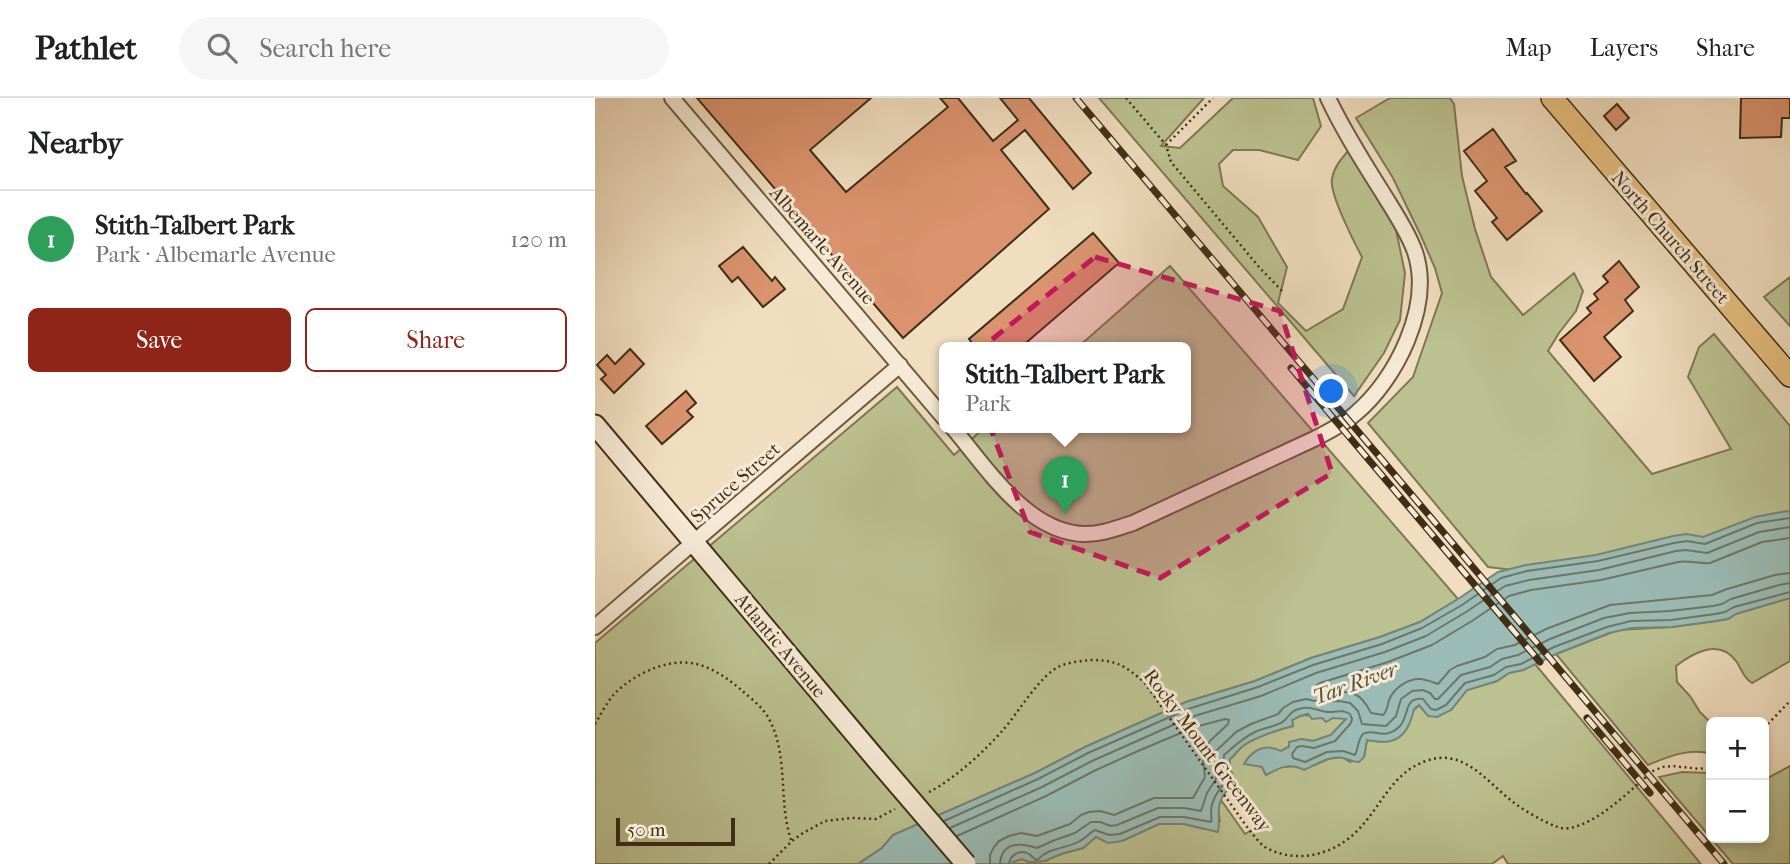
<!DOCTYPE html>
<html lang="en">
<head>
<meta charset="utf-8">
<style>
  body { margin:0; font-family:"IM FELL French Canon",serif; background:#f6f6f6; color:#202124 }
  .controls { position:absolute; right:21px; bottom:21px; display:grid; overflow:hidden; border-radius:10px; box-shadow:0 4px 10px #0003 }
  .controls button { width:63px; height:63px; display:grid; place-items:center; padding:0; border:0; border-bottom:2px solid #e0e0e0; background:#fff; color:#202124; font:35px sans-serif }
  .scale { position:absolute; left:21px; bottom:18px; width:119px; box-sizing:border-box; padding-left:7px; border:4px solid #402f16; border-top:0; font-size:19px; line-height:24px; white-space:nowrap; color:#402f16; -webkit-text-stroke:5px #f6ead6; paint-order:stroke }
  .you { position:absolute; left:737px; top:294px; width:24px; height:24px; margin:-18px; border:5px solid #fff; border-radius:50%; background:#1a73e8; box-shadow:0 0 0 10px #1a73e833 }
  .badge { display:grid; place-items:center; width:46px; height:46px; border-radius:50%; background:#8f2418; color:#fff; font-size:23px; font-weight:700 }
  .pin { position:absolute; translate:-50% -58px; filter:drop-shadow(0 2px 4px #0008) }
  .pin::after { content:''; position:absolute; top:37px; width:24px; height:21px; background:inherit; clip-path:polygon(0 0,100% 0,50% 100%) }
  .popup { position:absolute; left:344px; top:244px; width:252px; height:91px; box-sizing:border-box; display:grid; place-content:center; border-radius:10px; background:#fff; filter:drop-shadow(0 2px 5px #0005); font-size:23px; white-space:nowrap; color:#757577 }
  .popup b { font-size:26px; color:#202124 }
  .popup::after { content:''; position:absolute; left:50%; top:100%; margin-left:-14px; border:14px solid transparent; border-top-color:#fff }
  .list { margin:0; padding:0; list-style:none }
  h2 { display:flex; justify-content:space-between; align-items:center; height:91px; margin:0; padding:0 28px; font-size:30px }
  h2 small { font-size:23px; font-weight:400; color:#757577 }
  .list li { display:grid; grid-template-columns:46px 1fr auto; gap:21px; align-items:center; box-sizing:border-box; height:98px; padding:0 28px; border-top:2px solid #e0e0e0 }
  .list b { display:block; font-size:26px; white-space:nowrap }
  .list p { margin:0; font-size:23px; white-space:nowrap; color:#757577 }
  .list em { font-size:23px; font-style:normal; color:#757577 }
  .actions { display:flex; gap:14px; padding:21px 28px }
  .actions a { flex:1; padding:16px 0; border:2px solid #8f2418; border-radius:10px; text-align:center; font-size:24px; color:#8f2418 }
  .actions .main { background:#8f2418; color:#fff }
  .icon { flex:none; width:38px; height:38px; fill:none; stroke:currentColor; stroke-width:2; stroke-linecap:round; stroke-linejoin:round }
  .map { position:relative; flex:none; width:1195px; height:766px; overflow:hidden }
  header { display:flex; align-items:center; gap:42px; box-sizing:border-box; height:98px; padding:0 35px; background:#fff; border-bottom:2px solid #e0e0e0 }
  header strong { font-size:33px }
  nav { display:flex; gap:38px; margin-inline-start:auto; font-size:24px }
  .search { width:490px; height:63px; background:#f6f6f6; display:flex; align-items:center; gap:18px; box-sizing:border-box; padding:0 24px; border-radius:38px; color:#757577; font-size:26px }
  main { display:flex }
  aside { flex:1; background:#fff }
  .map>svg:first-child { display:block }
</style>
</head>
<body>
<header>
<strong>Pathlet</strong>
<div class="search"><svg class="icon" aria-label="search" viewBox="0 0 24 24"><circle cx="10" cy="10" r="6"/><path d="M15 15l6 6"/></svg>Search here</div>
<nav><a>Map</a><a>Layers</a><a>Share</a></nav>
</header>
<main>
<aside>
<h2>Nearby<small></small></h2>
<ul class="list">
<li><span class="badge" style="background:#2e9e5b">1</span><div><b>Stith-Talbert Park</b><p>Park · Albemarle Avenue</p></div><em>120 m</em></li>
</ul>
<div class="actions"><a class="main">Save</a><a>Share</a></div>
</aside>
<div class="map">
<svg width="1195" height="766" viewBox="0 0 1195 766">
  <rect width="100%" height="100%" fill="#f1dec0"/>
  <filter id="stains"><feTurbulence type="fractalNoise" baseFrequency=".00286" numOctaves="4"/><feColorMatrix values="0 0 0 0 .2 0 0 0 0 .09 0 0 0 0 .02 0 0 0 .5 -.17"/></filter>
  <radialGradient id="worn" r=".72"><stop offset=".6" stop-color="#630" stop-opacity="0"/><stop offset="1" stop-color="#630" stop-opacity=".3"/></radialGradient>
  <!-- green -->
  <path fill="#bcc191" stroke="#7e7854" stroke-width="2" d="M 504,0 L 609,0 L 566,48 L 585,50 L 638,0 L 718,0 L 726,28 L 703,62 L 664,52 L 638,52 L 624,66 L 628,88 L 663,119 L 692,169 L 683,205 L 711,233 L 748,211 L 767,159 C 759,144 734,95 737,81 C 739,69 746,61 754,52 L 801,132 L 810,175 L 805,222 L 789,255 L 759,298 Z
    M 795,0 L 855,0 L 859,6 L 867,78 L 880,131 L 896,179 L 928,217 L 979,175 L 988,193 L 981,213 L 964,235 L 953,253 L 1057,376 L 1136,351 L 1093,279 L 1104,249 L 1119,236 L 1195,328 L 1195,416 L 1118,441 L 944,475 L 893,469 L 773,325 L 818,279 L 847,195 L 840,170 L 826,138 L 798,80 L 761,20 Z
    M 575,168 L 863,501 L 825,524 L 785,539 L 716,560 L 660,583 L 591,604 L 490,649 L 440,675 L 298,737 L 287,750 L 263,766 L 0,766 L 0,545 L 302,289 L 359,357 L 389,330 L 591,330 L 591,250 L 482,250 Z
    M 1195,179 L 1195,228 L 1169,199 Z
    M 1195,500 L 1195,563 L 1157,585 C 1148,580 1147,571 1141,563 C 1124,540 1098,555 1081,568 L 1082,584 L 1095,598 L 1105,614 L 1116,625 L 1116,656 C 1096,649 1072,659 1053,667 L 961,556 L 1023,532 L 1077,529 L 1121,523 L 1133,521 L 1140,516 Z
    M 940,566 L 1106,766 L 913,766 L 908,758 L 897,766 L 417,766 L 418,764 L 427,761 L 434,764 L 450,763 L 466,756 L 488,750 L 501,739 L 527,743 L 564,726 L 589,726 L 609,731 L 625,723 L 623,711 L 626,702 L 650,736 L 662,729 L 635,688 L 640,684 L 635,670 L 635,661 C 640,657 643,652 648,648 C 658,640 685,631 698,628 L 697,622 C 711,614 713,618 727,620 C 735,621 743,619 752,620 L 736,637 L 718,643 L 706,641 L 686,653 L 667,669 L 671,677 L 684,669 L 720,667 L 733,661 L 747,659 L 755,664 L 769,659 L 772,642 C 821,650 800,623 825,607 L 828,612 L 856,612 L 872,592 L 902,583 L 914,575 L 928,572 Z
    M 1195,668 L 1195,766 L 1138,766 L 1064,679 L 1087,674 L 1116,675 L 1116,740 L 1169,740 L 1169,679 L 1173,680 Z"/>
  <!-- water -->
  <path fill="#9bbcb6" stroke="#778476" stroke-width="2" d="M 1192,413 L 1195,414 L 1195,500 L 1141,516 L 1133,521 L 1121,523 L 1077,529 L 1037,530 L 1014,535 L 961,556 L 928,572 L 914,575 L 902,583 L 872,592 L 856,612 L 842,619 L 833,618 L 824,607 L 819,611 C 816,624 811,639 796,643 C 789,645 779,643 772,642 L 769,659 L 764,664 C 757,664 754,661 748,660 C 735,657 720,667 709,672 C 695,664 684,670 671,677 L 667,669 L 649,666 C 657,652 670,645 686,653 L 694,649 L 694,644 L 706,641 L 718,643 L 736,637 L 751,621 L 738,620 L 731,624 L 727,620 L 717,621 L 713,616 L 705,618 L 697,622 L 698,628 C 685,631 658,640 648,648 C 643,652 640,657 635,661 L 635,671 L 640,684 C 633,690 625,700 624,709 C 623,718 625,725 623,734 L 589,726 L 564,726 L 527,743 L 513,745 L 501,739 L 488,750 L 466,756 L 450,763 L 434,764 L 427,761 L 418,764 L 417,766 L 263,766 L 287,750 L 298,737 L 440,675 L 490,649 L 591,604 L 660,583 L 716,560 L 785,539 L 825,524 L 863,501 L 903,474 L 931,467 L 1001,457 L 1078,438 L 1092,436 L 1108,439 L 1160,419 Z"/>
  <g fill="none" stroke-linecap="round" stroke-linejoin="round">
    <!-- shore -->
    <path stroke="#6e7666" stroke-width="2" d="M 1195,440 L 1167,444 L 1115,465 C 1104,466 1094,462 1083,464 L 1006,482 L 936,492 L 914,498 L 877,523 L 837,547 L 793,564 L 725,585 L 722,587 L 721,590 C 739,604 758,578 776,615 L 788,617 C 793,612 792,608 794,602 C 799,590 813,580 826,581 C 832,582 838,584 843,586 L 855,572 L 862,568 L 890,559 L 902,551 L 920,547 L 951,531 L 1015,507 L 1117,497 L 1132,491 L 1180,477 L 1195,475
      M 349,723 L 443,681 L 493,655 L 593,611 L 663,589 L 718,567 L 787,546 L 827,530 L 867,507 L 906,480 L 932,473 L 1003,463 L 1079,445 L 1092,443 L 1110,446 L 1162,425 L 1195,420
      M 355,730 L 447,689 L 497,663 L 596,619 L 666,598 L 721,575 L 790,554 L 831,538 L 871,514 L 910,488 L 934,482 L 1004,472 L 1081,453 L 1091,452 L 1112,455 L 1164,434 L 1195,429
      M 362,738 L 451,698 L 501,672 L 543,653 L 600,629 L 630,621 L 634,622 L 633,626 L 615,643 L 611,650 L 608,661 L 610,679 L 598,700 L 559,700 L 519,717 L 505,713 L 494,714 L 486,717 L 475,726 L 442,738 L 426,735 L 414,738 L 404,743 L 399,749 L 395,757 L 395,766
      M 405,766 C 407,743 425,745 442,750 L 460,742 L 480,735 L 496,724 L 505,724 L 516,728 L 522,727 L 563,710 L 589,710 L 606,713 L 612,695 L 621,681 L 619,662 L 620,654 L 641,634 L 656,626 L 683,616 L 688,610 L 698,604 L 711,601 L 724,604 L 744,603 L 755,605 L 763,613 L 767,626 L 791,628 L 801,618 L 806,601 L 817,593 L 828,592 L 835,595 L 840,601 L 843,601 L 866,577 L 895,569 L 907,561 L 923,557 L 955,541 L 1009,520 L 1035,515 L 1075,513 L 1118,508 L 1127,506 L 1136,501 L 1184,487 L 1195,485
      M 414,766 C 415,757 425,751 434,756 C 437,758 439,761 442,762 C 454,749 471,751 485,743 C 491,740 494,735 500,732 L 514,737 L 525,736 L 565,719 L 589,719 L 616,724 C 617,720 616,716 616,712 C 617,700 625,691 631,682 L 628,671 L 629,657 C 640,648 647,640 660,634 C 669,629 683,629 690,622 C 697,615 696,612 708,610 C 717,608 725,614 734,614 C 743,614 747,611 755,616 L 757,621 L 756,625 L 740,643 L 719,650 L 707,648 L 702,649 L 697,656 L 698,660 L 710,664 L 732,654 L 748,653 L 760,657 C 763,651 763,641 768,636 C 778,629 789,644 805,628 C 815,617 808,599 828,601 L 836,611 L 841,612 L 851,607 L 870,585 L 899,577 L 911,569 L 926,566 L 959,549 L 1012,529 L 1036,523 L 1076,522 L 1120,516 L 1130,514 L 1139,509 L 1195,494"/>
  </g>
  <!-- building -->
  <path fill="#da936e" stroke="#402f16" stroke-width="2" d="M 102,0 L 276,0 L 215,52 L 251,94 L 353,9 L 345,0 L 363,0 L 398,43 L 423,22 L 405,0 L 434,0 L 496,75 L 478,91 L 430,32 L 406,52 L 454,111 L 308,240 Z
    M 1146,0 L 1195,0 L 1195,20 L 1187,20 L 1186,39 L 1145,40 Z
    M 1022,6 L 1034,20 L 1021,32 L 1009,18 Z
    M 898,31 L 921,63 L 910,69 L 931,96 L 932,95 L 947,113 L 912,142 L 897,124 L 902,120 L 880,93 L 892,83 L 869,53 Z
    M 498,135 L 524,165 L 425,250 L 381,250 L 374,241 Z
    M 148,149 L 177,183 L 180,179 L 190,191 L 168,209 L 143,179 L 137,184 L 124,168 Z
    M 1024,163 L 1044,189 L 1030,202 L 1038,213 L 1009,239 L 1026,259 L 999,283 L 965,242 L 996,215 L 992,210 L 1003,201 L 999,196 L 1013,184 L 1008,178 Z
    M 35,251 L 49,266 L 19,295 L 6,281 L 11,277 L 2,267 L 12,257 L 20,266 Z
    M 91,293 L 101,305 L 92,313 L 98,319 L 67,346 L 51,328 Z"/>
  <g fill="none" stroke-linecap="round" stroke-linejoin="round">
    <!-- minor casing -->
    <g stroke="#6c5b40" stroke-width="18">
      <path id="minor" d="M 77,0 L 349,320
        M 358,330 C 391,369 433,436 491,436 C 508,436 522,430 538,425 L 719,341 C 733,334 747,327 760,316 C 801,282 838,208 820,154 C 813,134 800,115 789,97 C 769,65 749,34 733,0
        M 0,529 L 305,267"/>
    </g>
    <!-- secondary casing -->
    <g stroke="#402f16" stroke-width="23">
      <path id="secondary" d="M 0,327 L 281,661"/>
    </g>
    <!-- primary casing -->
    <g stroke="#402f16" stroke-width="24">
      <path id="primary" d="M 957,0 L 1195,278"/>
    </g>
    <!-- path -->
    <path stroke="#402f16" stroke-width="2.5" stroke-dasharray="2 3.5" stroke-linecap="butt" d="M 531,0 L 571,47 L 576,64 L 664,169 L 689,195
      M 571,47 L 618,0
      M 0,626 C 6,616 12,604 20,595 C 42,574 78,557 108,568 C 122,573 133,581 144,590 C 154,599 168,609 174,621 C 194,658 183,703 196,742
      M 1169,630 L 1195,603
      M 334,694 C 358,682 390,653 408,632 C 423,615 445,577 465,568 C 475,564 486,563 496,562 C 522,562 530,568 549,584 L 652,729 C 658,736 663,744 670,749 C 699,766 737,758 761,734 C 786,710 796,675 831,663 C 868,649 892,684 918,704 C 927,711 939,718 949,723 C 958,727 965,732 975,730 C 1005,724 1035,692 1058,673 L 1068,669 L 1078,668 L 1105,671 L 1116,668
      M 174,766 L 197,743 L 208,735 L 230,723 L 257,720 L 281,721 L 300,711"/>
    <!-- minor -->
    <use href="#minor" stroke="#f6ead6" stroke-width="14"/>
    <!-- secondary -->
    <use href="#secondary" stroke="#f6ead6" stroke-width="19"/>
    <!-- primary -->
    <use href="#primary" stroke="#e8bf80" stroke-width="21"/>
    <!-- rail casing -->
    <g stroke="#402f16" stroke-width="7">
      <path id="rail" d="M 481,0 L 1129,766
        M 696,270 L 945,564
        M 992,620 L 1055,695"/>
    </g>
    <!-- rail -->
    <use href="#rail" stroke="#f6ead6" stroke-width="4.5" stroke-dasharray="13" stroke-linecap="butt"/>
    <!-- secondary-bridge casing -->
    <g stroke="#402f16" stroke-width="23" stroke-linecap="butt">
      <path id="secondary-bridge" d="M 281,661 L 371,766"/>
    </g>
    <!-- secondary-bridge -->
    <use href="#secondary-bridge" stroke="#f6ead6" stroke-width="19"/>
  </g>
  <!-- marked area -->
  <path fill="#c2185b" fill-opacity="0.2" stroke="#c2185b" stroke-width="5" stroke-dasharray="14 9" stroke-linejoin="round" d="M 500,159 L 685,213 L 737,375 L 565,480 L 435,434 L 370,263 Z"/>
  <g text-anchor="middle" stroke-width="6" stroke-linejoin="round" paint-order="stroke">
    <!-- street labels -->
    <g font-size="19" fill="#402f16" stroke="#f6ead6">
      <text transform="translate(1076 139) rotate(49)" y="7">North Church Street</text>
      <text transform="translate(228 147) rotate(49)" y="7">Albemarle Avenue</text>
      <text transform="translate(140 384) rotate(-41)" y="7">Spruce Street</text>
      <text transform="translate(186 547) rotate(50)" y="7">Atlantic Avenue</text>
      <text transform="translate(613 652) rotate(53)" y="7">Rocky Mount Greenway</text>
    </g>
    <!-- water labels -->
    <g font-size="21" font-style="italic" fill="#57523e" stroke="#f6ead6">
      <text transform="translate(760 585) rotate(-20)" y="7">Tar River</text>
    </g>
  </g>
  <rect width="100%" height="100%" filter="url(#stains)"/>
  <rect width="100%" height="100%" fill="url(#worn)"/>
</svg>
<div class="controls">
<button>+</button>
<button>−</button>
</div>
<div class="scale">50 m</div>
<div class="you"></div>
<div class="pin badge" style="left:470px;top:416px;background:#2e9e5b">1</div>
<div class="popup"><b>Stith-Talbert Park</b>Park</div>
</div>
</main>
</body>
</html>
